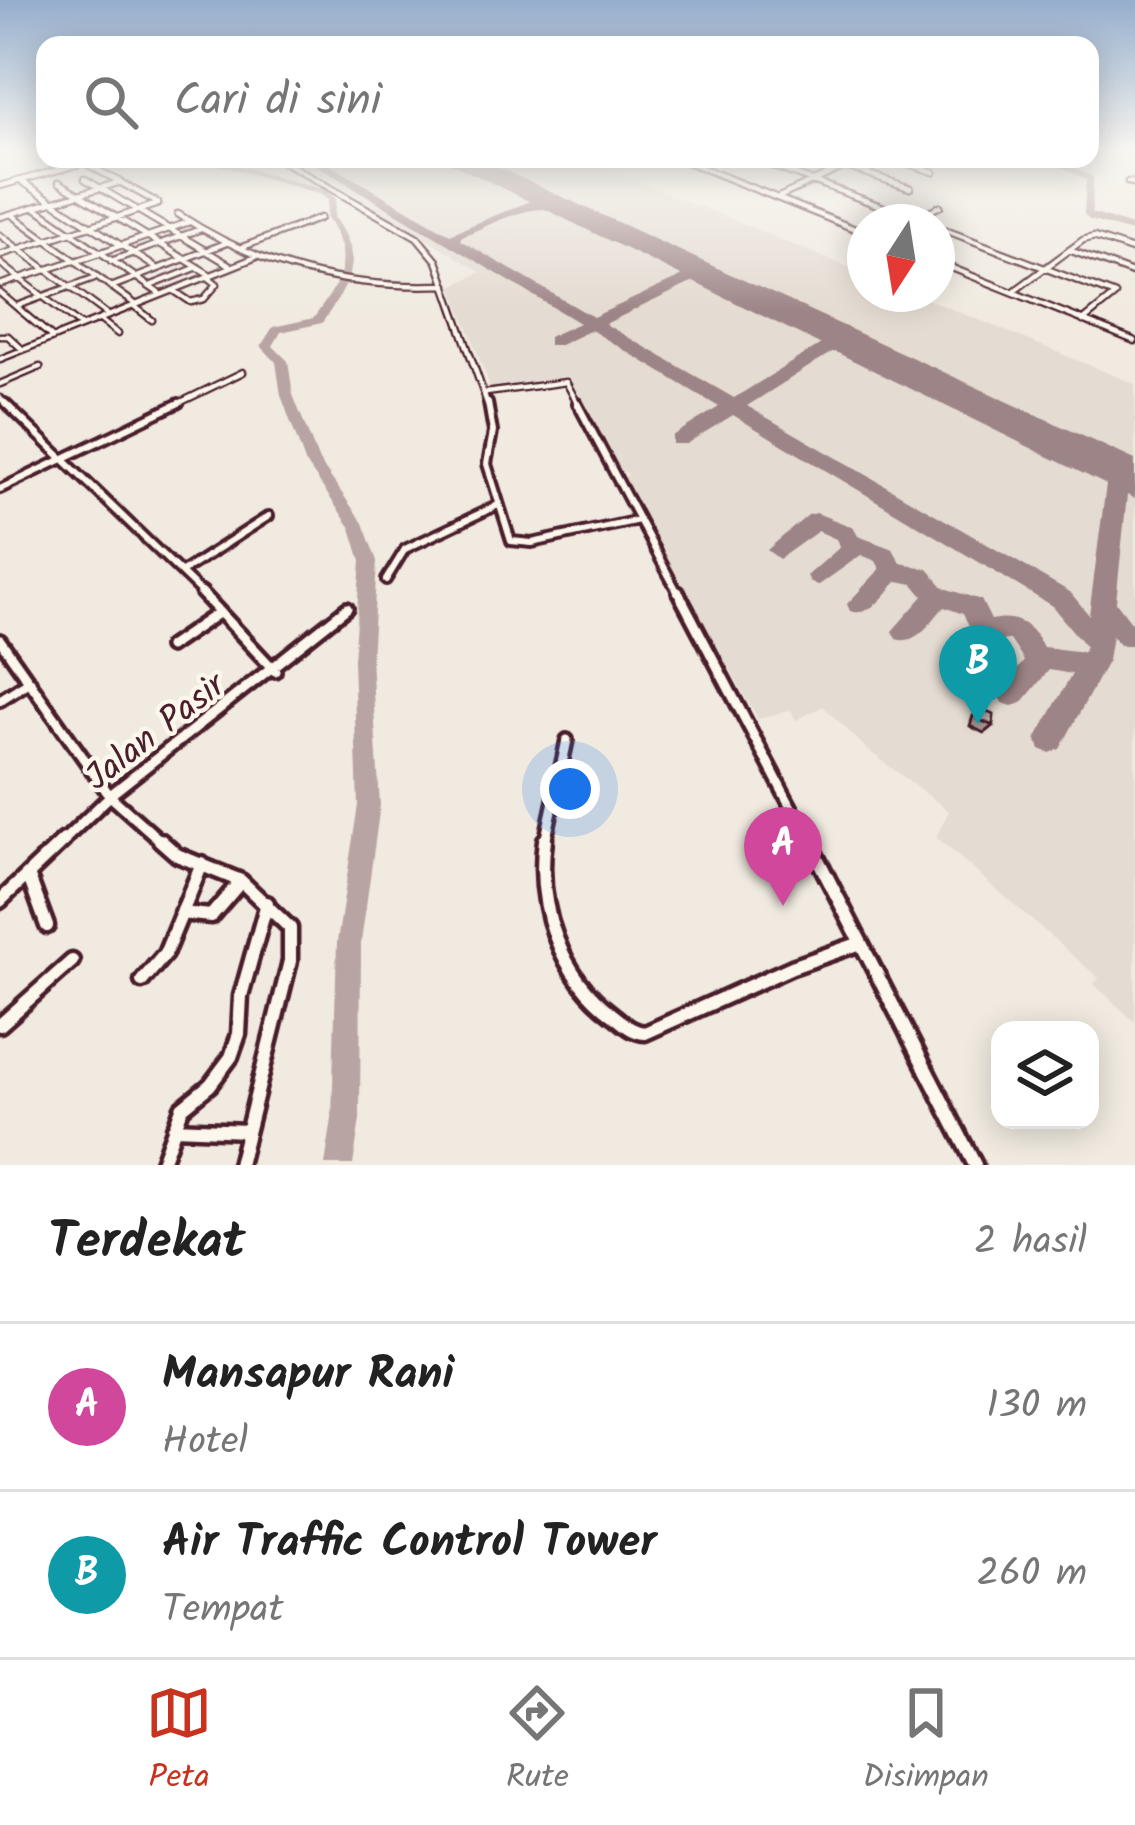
<!DOCTYPE html>
<html lang="id">
<head>
<meta charset="utf-8">
<style>
  body { margin:0; font-family:Kalam,sans-serif; background:#f6f6f6; color:#222 }
  .controls { position:absolute; right:36px; bottom:36px; display:grid; overflow:hidden; border-radius:24px; box-shadow:0 6px 30px #0003 }
  .controls button { width:108px; height:108px; display:grid; place-items:center; padding:0; border:0; border-bottom:3px solid #e0e0e0; background:#fff; color:#222; font:60px sans-serif }
  .compass { position:absolute; left:847px; top:204px; width:108px; height:108px; border-radius:50%; background:#fff; box-shadow:0 6px 30px #0003; rotate:192deg }
  .you { position:absolute; left:570px; top:789px; width:42px; height:42px; margin:-30px; border:9px solid #fff; border-radius:50%; background:#1a73e8; box-shadow:0 0 0 18px #1a73e833 }
  .badge { display:grid; place-items:center; width:78px; height:78px; border-radius:50%; background:#c8321e; color:#fff; font-size:39px; font-weight:700 }
  .pin { position:absolute; translate:-50% -99px; filter:drop-shadow(0 3px 6px #0008) }
  .pin::after { content:''; position:absolute; top:63px; width:42px; height:36px; background:inherit; clip-path:polygon(0 0,100% 0,50% 100%) }
  .list { margin:0; padding:0; list-style:none }
  h2 { display:flex; justify-content:space-between; align-items:center; height:156px; margin:0; padding:0 48px; font-size:51px }
  h2 small { font-size:39px; font-weight:400; color:#767676 }
  .list li { display:grid; grid-template-columns:78px 1fr auto; gap:36px; align-items:center; box-sizing:border-box; height:168px; padding:0 48px; border-top:3px solid #e0e0e0 }
  .list b { display:block; font-size:45px; white-space:nowrap }
  .list p { margin:0; font-size:39px; white-space:nowrap; color:#767676 }
  .list em { font-size:39px; font-style:normal; color:#767676 }
  .icon { flex:none; width:66px; height:66px; fill:none; stroke:currentColor; stroke-width:2; stroke-linecap:round; stroke-linejoin:round }
  .map { position:relative; flex:none; width:1135px; height:1165px; overflow:hidden }
  .search { position:absolute; background:#fff; box-shadow:0 6px 30px #0003; left:36px; right:36px; top:36px; height:132px; display:flex; align-items:center; gap:30px; box-sizing:border-box; padding:0 42px; border-radius:24px; color:#767676; font-size:45px }
  .sheet { height:492px; background:#fff }
  nav { display:flex; justify-content:space-around; align-items:center; box-sizing:border-box; height:168px; border-top:3px solid #e0e0e0; background:#fff; font-size:33px; color:#767676 }
  nav a { display:grid; justify-items:center; gap:6px }
  nav .on { color:#c8321e }
  .map>svg:first-child { display:block }
</style>
</head>
<body>
<div class="map">
<svg width="1135" height="1165" viewBox="0 0 1135 1165">
  <rect width="100%" height="100%" fill="#f0eae0"/>
  <filter id="ink" filterUnits="userSpaceOnUse"><feTurbulence type="fractalNoise" baseFrequency=".00833" numOctaves="2"/><feDisplacementMap in="SourceGraphic" scale="24" xChannelSelector="R" yChannelSelector="G"/><feConvolveMatrix kernelMatrix="1 2 1 2 8 2 1 2 1" color-interpolation-filters="sRGB"/></filter>
  <g filter="url(#ink)">
    <!-- built -->
    <path fill="#e4dbd2" d="M 286,159 L 583,159 L 865,274 L 865,294 L 915,294 L 1135,384 L 1135,1022 L 1094,984 L 1099,978 L 936,837 L 949,811 L 869,751 L 823,706 L 796,720 L 791,710 L 758,719 L 622,479 L 629,474 L 617,469 L 569,376 L 491,389 L 452,286 L 481,272 L 331,180 Z"/>
    <g fill="none" stroke-linecap="round" stroke-linejoin="round">
      <!-- river -->
      <path fill="#b8a4a2" fill-rule="evenodd" d="M 200,159 L 213,159 L 326,190 L 336,199 L 334,217 C 367,261 349,283 322,323 L 281,332 L 273,346 L 288,361 L 293,395 L 319,461 L 363,523 L 377,561 L 371,659 L 380,805 L 361,942 L 360,1119 L 353,1165 L 325,1165 L 332,1119 L 337,942 L 358,805 L 353,659 L 361,561 L 351,528 L 305,462 L 281,395 L 276,362 L 261,346 L 273,327 L 314,318 C 341,279 356,260 326,217 L 328,200 L 320,194 Z
        M 1048,159 L 1058,159 L 1093,177 L 1092,213 L 1135,227 L 1135,233 L 1089,220 L 1084,214 L 1086,180 Z"/>
      <!-- taxiway -->
      <path fill="#9d8486" fill-rule="evenodd" d="M 306,159 L 320,159 L 450,234 L 540,197 L 574,209 L 574,215 C 564,215 555,210 546,209 C 519,208 487,227 462,236 L 460,240 L 593,317 L 694,271 L 704,271 L 704,277 L 605,324 L 734,398 L 821,344 L 814,332 L 816,329 L 828,329 L 839,341 L 868,347 L 870,351 L 862,356 L 832,352 L 747,406 L 1070,592 L 1089,615 L 1106,485 L 1103,476 L 1076,458 L 1086,451 L 1118,467 L 1128,485 L 1116,602 L 1135,627 L 1135,645 L 1119,645 L 1112,635 L 1108,660 L 1060,749 L 1050,753 L 1040,749 L 1036,739 L 1072,674 L 1049,670 L 1022,703 L 1012,706 L 1002,703 L 998,694 L 1024,661 L 1010,640 C 982,639 973,679 946,671 L 942,663 L 971,631 L 963,614 L 944,607 C 931,621 917,646 896,639 L 892,631 L 923,596 L 913,584 L 898,581 C 885,594 870,618 850,611 L 847,604 L 880,569 L 876,561 L 861,555 L 819,585 L 811,583 L 807,576 L 840,547 L 836,539 L 818,531 L 779,559 L 767,550 L 808,515 L 816,513 L 853,527 L 858,536 L 893,549 L 901,563 L 928,569 L 944,588 L 981,600 L 991,620 C 1016,614 1032,625 1043,647 L 1084,652 L 1085,646 L 1052,606 L 733,415 L 686,444 L 672,444 L 672,436 L 719,407 L 591,330 L 560,345 L 548,345 L 548,337 L 579,323 Z"/>
      <!-- runway -->
      <path fill="#9d8486" fill-rule="evenodd" d="M 443,159 L 480,159 L 1135,460 L 1135,499 Z"/>
      <!-- minor-far3 casing -->
      <g stroke="#4a1f2b" stroke-width="9">
        <path id="minor-far3" d="M 279,159 L 417,237 L 437,261 L 488,406
          M 680,159 L 865,233
          M 753,159 L 924,222
          M 823,159 L 910,188
          M 893,159 L 934,172
          M 87,164 L 158,203
          M 85,179 L 230,265
          M 21,181 L 158,269
          M 59,182 L 209,274
          M 1128,182 L 1135,183
          M 0,186 L 98,159
          M 779,197 L 861,159
          M 35,207 L 160,294
          M 11,214 L 135,304
          M 178,214 C 262,269 346,289 446,285
          M 0,217 L 121,182
          M 915,218 L 940,206
          M 937,227 L 1115,295 L 1083,321
          M 0,235 L 108,315
          M 240,248 L 320,218
          M 1069,250 L 1135,274
          M 0,255 L 158,204
          M 76,261 L 189,222
          M 111,261 L 201,229
          M 937,262 L 1135,341
          M 0,263 L 81,326
          M 0,285 L 73,261
          M 150,286 L 198,267
          M 111,287 L 226,243
          M 173,290 L 191,302 L 204,299 L 217,284 L 208,277
          M 1013,292 L 1083,240 L 1094,237 L 1135,251
          M 0,293 L 53,338
          M 17,306 L 94,278
          M 134,306 L 152,320
          M 100,320 L 118,334
          M 0,336 L 8,336 L 23,350
          M 0,359 L 254,258
          M 0,384 L 40,367
          M 486,393 L 566,382 L 579,406
          M 0,398 L 8,406
          M 173,406 L 243,372"/>
      </g>
      <!-- minor-far2 casing -->
      <g stroke="#4a1f2b" stroke-width="14">
        <path id="minor-far2" d="M 5,403 L 204,595
          M 488,403 L 493,432 L 487,464 L 511,541 L 532,543 L 639,520
          M 577,403 L 679,595
          M 0,489 L 179,403
          M 182,572 L 269,516
          M 386,580 L 405,549 L 498,505"/>
      </g>
      <!-- minor-far1 casing -->
      <g stroke="#4a1f2b" stroke-width="18">
        <path id="minor-far1" d="M 201,592 L 275,671
          M 678,592 L 810,843
          M 0,640 L 110,796 L 163,843
          M 169,647 L 220,612
          M 0,700 L 30,681
          M 61,843 L 114,792 L 347,608
          M 545,843 L 567,740"/>
      </g>
      <!-- minor casing -->
      <g stroke="#4a1f2b" stroke-width="21">
        <path id="minor" d="M 160,840 L 177,855 L 241,881 L 290,928 L 290,961 L 239,1165
          M 545,840 C 536,905 560,976 613,1015 C 625,1024 631,1032 645,1033 L 792,967 L 858,944
          M 808,840 L 975,1165
          M 29,877 L 47,926
          M 0,901 L 64,840
          M 181,913 L 211,916 L 241,881
          M 142,981 L 165,954 L 202,864
          M 0,1025 L 72,961
          M 174,1128 L 247,1131
          M 161,1165 L 182,1108 L 210,1085 L 231,1057 L 239,1034 L 241,996 L 267,903"/>
      </g>
      <!-- minor-far3 -->
      <use href="#minor-far3" stroke="#fbf7ec" stroke-width="4.5"/>
      <!-- minor-far2 -->
      <use href="#minor-far2" stroke="#fbf7ec" stroke-width="6"/>
      <!-- minor-far1 -->
      <use href="#minor-far1" stroke="#fbf7ec" stroke-width="9"/>
      <!-- minor -->
      <use href="#minor" stroke="#fbf7ec" stroke-width="12"/>
    </g>
    <!-- wall -->
    <path fill="#ac9e9a" stroke="#4a1f2b" stroke-width="3" d="M 981,709 L 993,726 L 984,733 L 970,726 L 973,716 Z"/>
    <!-- building -->
    <path fill="#c8b8b3" stroke="#4a1f2b" stroke-width="3" d="M 981,709 L 994,715 L 993,726 L 978,719 Z"/>
  </g>
  <!-- sky -->
  <linearGradient id="sky" x2="0" y2="1"><stop stop-color="#95aecc"/><stop offset="0.48" stop-color="#f8f6f1"/><stop offset="1" stop-color="#f8f6f1" stop-opacity="0"/></linearGradient>
  <rect width="1135" height="312" fill="url(#sky)"/>
  <g text-anchor="middle" stroke-width="9" stroke-linejoin="round" paint-order="stroke">
    <!-- near-street labels -->
    <g font-size="36" fill="#4a1f2b" stroke="#fbf7ec">
      <text transform="translate(154 730) rotate(-38)" y="13">Jalan Pasir</text>
    </g>
  </g>
</svg>
<div class="controls">
<button><svg class="icon" aria-label="layers" viewBox="0 0 24 24"><path d="M12 4l9 5-9 5-9-5zM3 14l9 5 9-5"/></svg></button>
</div>
<svg class="compass" viewBox="-18 -18 36 36"><path d="M0-13l5 13h-10z" fill="#e53935"/><path d="M0 13l5-13h-10z" fill="#767676"/></svg>
<div class="you"></div>
<div class="pin badge" style="left:783px;top:906px;background:#d1479c">A</div>
<div class="pin badge" style="left:978px;top:724px;background:#0f9aa8">B</div>
<div class="search"><svg class="icon" aria-label="search" viewBox="0 0 24 24"><circle cx="10" cy="10" r="6"/><path d="M15 15l6 6"/></svg>Cari di sini</div>
</div>
<section class="sheet">
<h2>Terdekat<small>2 hasil</small></h2>
<ul class="list">
<li><span class="badge" style="background:#d1479c">A</span><div><b>Mansapur Rani</b><p>Hotel</p></div><em>130 m</em></li>
<li><span class="badge" style="background:#0f9aa8">B</span><div><b>Air Traffic Control Tower</b><p>Tempat</p></div><em>260 m</em></li>
</ul>
</section>
<nav>
<a class="on"><svg class="icon" aria-label="map" viewBox="0 0 24 24"><path d="M3 6l6-2 6 2 6-2v14l-6 2-6-2-6 2zM9 4v14M15 6v14"/></svg>Peta</a>
<a><svg class="icon" aria-label="directions" viewBox="0 0 24 24"><path d="M12 3l9 9-9 9-9-9zM9 14v-3h6M13 9l2 2-2 2"/></svg>Rute</a>
<a><svg class="icon" aria-label="saved" viewBox="0 0 24 24"><path d="M7 4h10v16l-5-4-5 4z"/></svg>Disimpan</a>
</nav>
</body>
</html>
